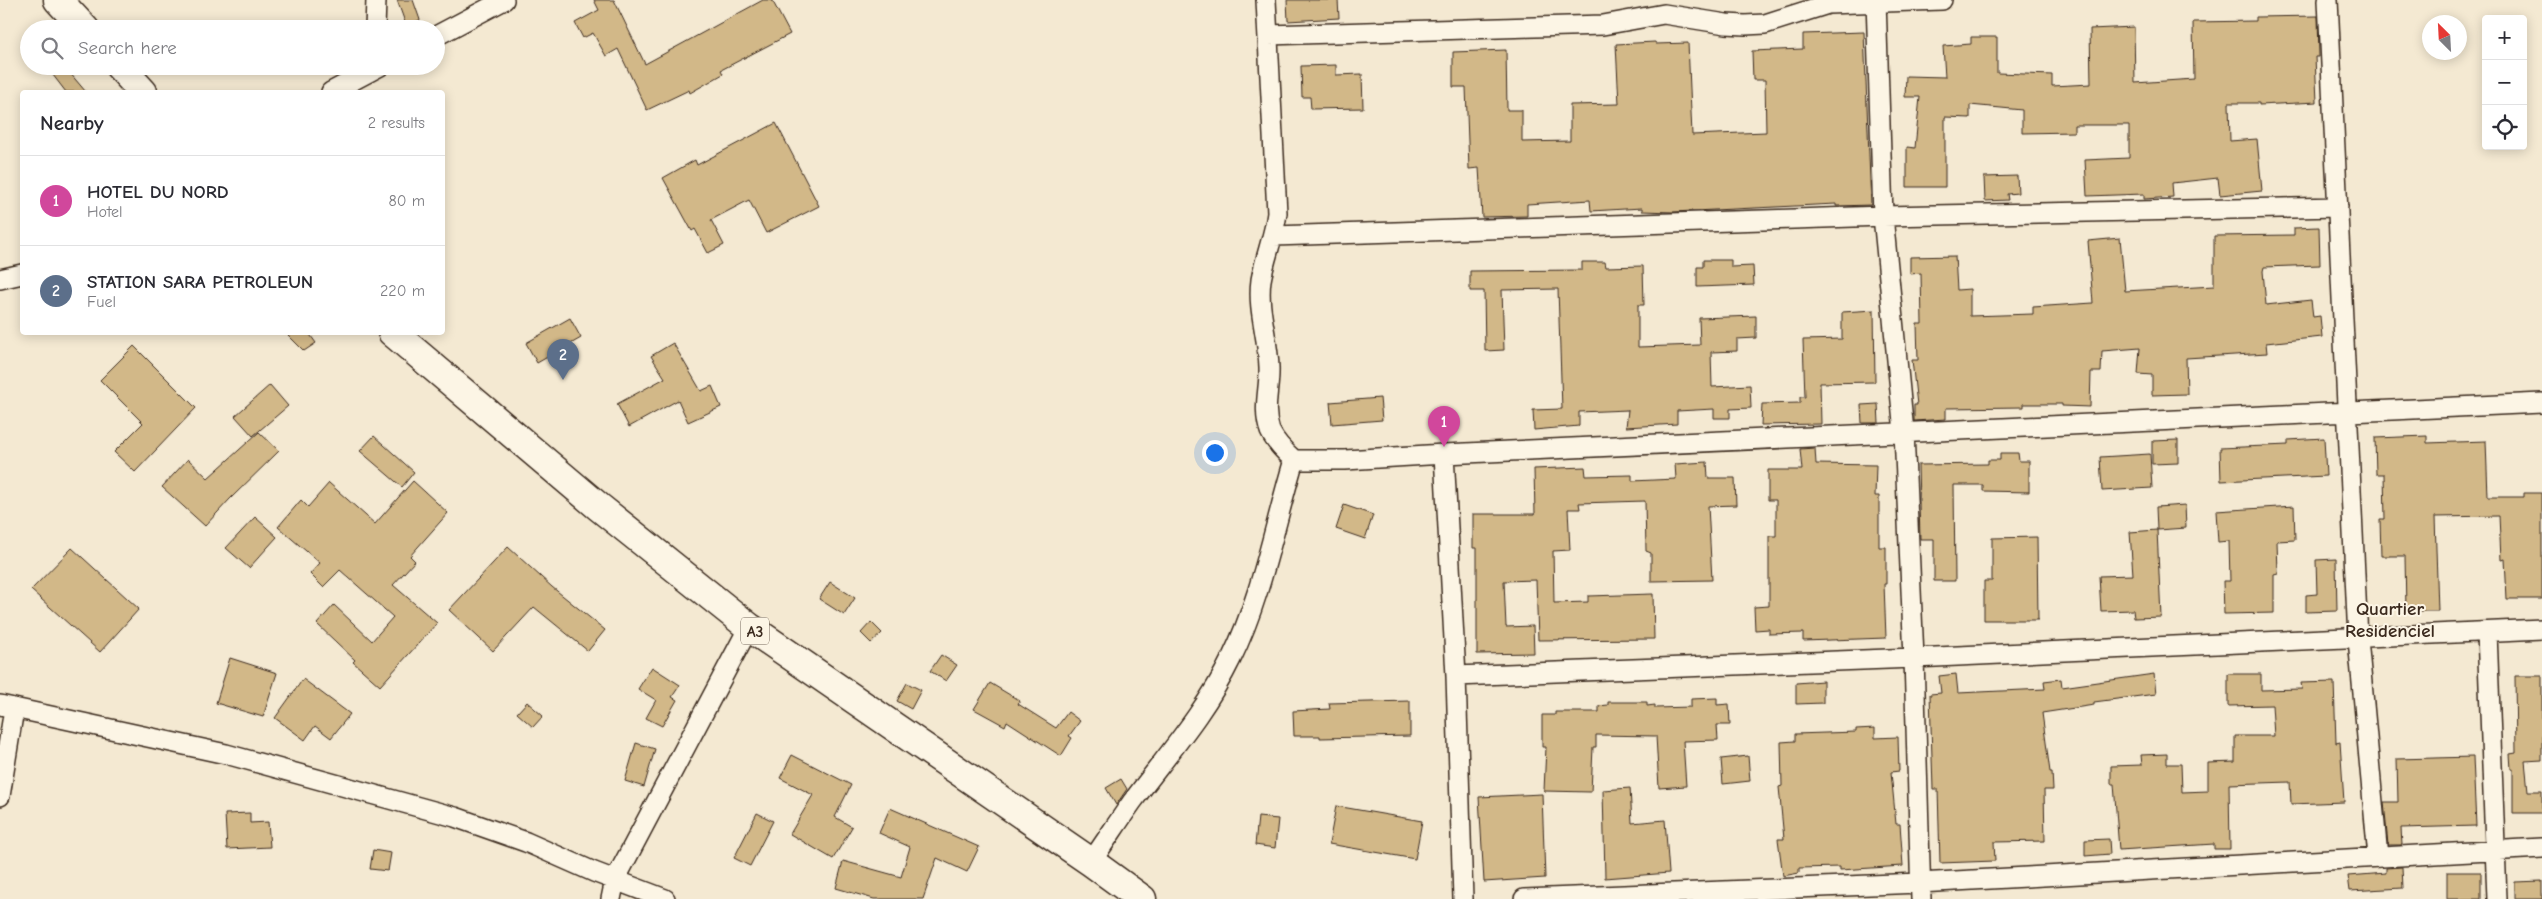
<!DOCTYPE html>
<html lang="en">
<head>
<meta charset="utf-8">
<style>
  body { margin:0; font-family:"Comic Neue",sans-serif; background:#f7f7f7; color:#2b2b33 }
  .controls { position:absolute; right:15px; top:15px; display:grid; overflow:hidden; border-radius:5px; box-shadow:0 2px 12px #0003 }
  .controls button { width:45px; height:45px; display:grid; place-items:center; padding:0; border:0; border-bottom:1px solid #e1e1e2; background:#fff; color:#2b2b33; font:25px sans-serif }
  .compass { position:absolute; left:2422px; top:15px; width:45px; height:45px; border-radius:50%; background:#fff; box-shadow:0 2px 12px #0003; rotate:336deg }
  .you { position:absolute; left:1214px; top:452px; width:18px; height:18px; margin:-12px; border:4px solid #fff; border-radius:50%; background:#1a73e8; box-shadow:0 0 0 8px #1a73e833 }
  .badge { display:grid; place-items:center; width:32px; height:32px; border-radius:50%; background:#c8321e; color:#fff; font-size:16px; font-weight:700 }
  .pin { position:absolute; translate:-50% -41px; filter:drop-shadow(0 1px 2px #0008) }
  .pin::after { content:''; position:absolute; top:26px; width:18px; height:15px; background:inherit; clip-path:polygon(0 0,100% 0,50% 100%) }
  .list { margin:0; padding:0; list-style:none }
  h2 { display:flex; justify-content:space-between; align-items:center; height:65px; margin:0; padding:0 20px; font-size:21px }
  h2 small { font-size:16px; font-weight:400; color:#7c7c81 }
  .list li { display:grid; grid-template-columns:32px 1fr auto; gap:15px; align-items:center; box-sizing:border-box; height:90px; padding:0 20px; border-top:1px solid #e1e1e2 }
  .list b { display:block; font-size:19px; white-space:nowrap }
  .list p { margin:0; font-size:16px; white-space:nowrap; color:#7c7c81 }
  .list em { font-size:16px; font-style:normal; color:#7c7c81 }
  .icon { flex:none; width:28px; height:28px; fill:none; stroke:currentColor; stroke-width:2; stroke-linecap:round; stroke-linejoin:round }
  .map { position:relative; flex:none; width:2542px; height:899px; overflow:hidden }
  .search { position:absolute; background:#fff; box-shadow:0 2px 12px #0003; left:20px; top:20px; width:425px; height:55px; display:flex; align-items:center; gap:12px; box-sizing:border-box; padding:0 18px; border-radius:28px; color:#7c7c81; font-size:19px }
  .panel { position:absolute; background:#fff; box-shadow:0 2px 12px #0003; left:20px; top:90px; width:425px; height:245px; border-radius:5px }
  .map>svg:first-child { display:block }
</style>
</head>
<body>
<div class="map">
<svg width="2542" height="899" viewBox="0 0 2542 899">
  <rect width="100%" height="100%" fill="#f4e9d2"/>
  <filter id="ink" filterUnits="userSpaceOnUse"><feTurbulence type="fractalNoise" baseFrequency=".02" numOctaves="2"/><feDisplacementMap in="SourceGraphic" scale="10" xChannelSelector="R" yChannelSelector="G"/><feConvolveMatrix kernelMatrix="1 2 1 2 8 2 1 2 1" color-interpolation-filters="sRGB"/></filter>
  <g filter="url(#ink)">
    <!-- building -->
    <path fill="#d2b888" stroke="#3b2a1e" d="M 397,0 L 413,0 L 420,20 L 406,25 Z
      M 594,0 L 614,0 L 645,64 L 763,0 L 772,0 L 790,34 L 721,70 L 723,74 L 690,93 L 689,90 L 647,110 L 618,49 L 606,56 L 593,33 L 583,38 L 575,23 L 599,10 Z
      M 1287,0 L 1338,0 L 1339,18 L 1288,21 Z
      M 2318,16 L 2319,57 L 2315,57 L 2317,102 L 2259,105 L 2259,103 L 2229,103 L 2230,141 L 2257,139 L 2262,191 L 2220,195 L 2218,178 L 2172,183 L 2173,197 L 2144,199 L 2144,194 L 2087,196 L 2085,160 L 2129,158 L 2129,125 L 2074,125 L 2074,132 L 2022,133 L 2022,110 L 1970,105 L 1970,118 L 1945,117 L 1945,187 L 1907,187 L 1907,147 L 1915,148 L 1920,97 L 1905,97 L 1906,76 L 1945,77 L 1943,46 L 1971,44 L 1971,37 L 1997,37 L 1997,73 L 2052,75 L 2052,86 L 2091,84 L 2090,29 L 2134,27 L 2135,83 L 2194,79 L 2193,22 L 2256,21 L 2256,17 Z
      M 1864,32 L 1871,205 L 1836,206 L 1836,204 L 1673,212 L 1642,211 L 1642,208 L 1591,211 L 1590,200 L 1527,204 L 1527,216 L 1482,217 L 1479,168 L 1469,169 L 1466,87 L 1453,87 L 1453,52 L 1506,50 L 1507,110 L 1522,110 L 1522,142 L 1570,141 L 1570,105 L 1619,104 L 1616,44 L 1655,42 L 1656,44 L 1688,43 L 1692,135 L 1766,132 L 1765,80 L 1753,80 L 1752,51 L 1803,49 L 1803,34 Z
      M 1336,65 L 1336,75 L 1362,74 L 1363,108 L 1311,109 L 1310,97 L 1302,97 L 1301,66 Z
      M 46,66 L 64,66 L 86,92 L 66,92 Z
      M 776,123 L 819,206 L 766,233 L 749,200 L 711,220 L 724,245 L 708,253 L 695,229 L 692,231 L 663,178 L 695,160 L 697,165 Z
      M 2017,176 L 2018,193 L 2007,194 L 2008,200 L 1985,201 L 1984,177 Z
      M 2319,227 L 2320,265 L 2264,267 L 2263,271 L 2266,305 L 2311,300 L 2313,317 L 2320,316 L 2322,337 L 2266,343 L 2267,353 L 2186,358 L 2187,394 L 2152,395 L 2152,375 L 2138,374 L 2140,348 L 2102,351 L 2101,372 L 2091,372 L 2090,407 L 2062,406 L 2062,404 L 2023,404 L 2023,407 L 1946,408 L 1946,419 L 1914,421 L 1914,405 L 1917,405 L 1912,360 L 1918,360 L 1917,324 L 1922,324 L 1921,273 L 1910,274 L 1910,257 L 1955,256 L 1957,290 L 1970,289 L 1970,316 L 2033,314 L 2033,307 L 2093,303 L 2088,241 L 2120,238 L 2125,291 L 2214,286 L 2214,236 L 2294,235 L 2294,228 Z
      M 1703,260 L 1731,260 L 1731,267 L 1753,266 L 1754,285 L 1697,287 L 1697,267 L 1703,267 Z
      M 1582,262 L 1605,262 L 1606,267 L 1643,266 L 1644,305 L 1638,305 L 1638,347 L 1700,345 L 1699,318 L 1756,316 L 1756,338 L 1737,339 L 1737,351 L 1711,352 L 1712,387 L 1750,385 L 1751,408 L 1730,409 L 1730,418 L 1714,418 L 1714,409 L 1677,411 L 1677,424 L 1626,427 L 1628,410 L 1579,412 L 1579,426 L 1534,430 L 1533,410 L 1562,409 L 1558,289 L 1502,290 L 1504,350 L 1485,351 L 1484,291 L 1470,291 L 1470,271 L 1582,270 Z
      M 1874,310 L 1875,382 L 1820,383 L 1821,424 L 1761,425 L 1762,404 L 1800,403 L 1800,397 L 1805,397 L 1803,340 L 1842,339 L 1842,312 Z
      M 570,318 L 581,338 L 537,363 L 526,343 Z
      M 285,332 L 308,332 L 316,343 L 304,351 Z
      M 673,343 L 701,391 L 712,386 L 721,407 L 688,422 L 678,400 L 629,427 L 617,404 L 665,378 L 651,356 Z
      M 134,346 L 196,408 L 135,472 L 114,452 L 143,423 L 100,380 Z
      M 270,385 L 288,406 L 253,436 L 235,416 Z
      M 1380,398 L 1382,420 L 1332,424 L 1330,402 Z
      M 1878,404 L 1879,423 L 1862,423 L 1861,405 Z
      M 259,432 L 279,451 L 230,499 L 205,526 L 162,487 L 188,459 L 208,478 Z
      M 374,436 L 414,472 L 402,487 L 360,451 Z
      M 2427,436 L 2427,443 L 2486,441 L 2488,497 L 2524,497 L 2524,493 L 2542,493 L 2542,599 L 2507,599 L 2505,559 L 2501,560 L 2499,516 L 2435,517 L 2438,611 L 2406,611 L 2405,556 L 2381,556 L 2380,519 L 2385,519 L 2384,474 L 2376,474 L 2375,438 Z
      M 2324,438 L 2326,476 L 2221,481 L 2220,448 L 2288,445 L 2288,440 Z
      M 2178,440 L 2178,463 L 2152,464 L 2152,441 Z
      M 1815,448 L 1816,464 L 1876,465 L 1875,496 L 1879,496 L 1879,547 L 1886,547 L 1886,584 L 1884,584 L 1886,638 L 1803,641 L 1803,633 L 1769,634 L 1769,629 L 1755,630 L 1754,607 L 1769,606 L 1769,536 L 1776,536 L 1776,500 L 1768,500 L 1768,470 L 1802,470 L 1800,449 Z
      M 2000,453 L 2018,453 L 2019,461 L 2029,461 L 2029,492 L 1983,491 L 1983,485 L 1954,485 L 1955,581 L 1934,581 L 1934,539 L 1920,539 L 1918,465 L 1988,464 L 1988,460 L 2000,460 Z
      M 2150,454 L 2152,488 L 2102,491 L 2100,457 Z
      M 1707,462 L 1708,478 L 1735,478 L 1736,505 L 1708,506 L 1712,580 L 1651,581 L 1651,553 L 1646,551 L 1645,501 L 1579,503 L 1580,509 L 1568,509 L 1570,550 L 1553,551 L 1554,603 L 1588,602 L 1588,596 L 1653,594 L 1654,639 L 1538,640 L 1536,580 L 1504,581 L 1506,627 L 1533,626 L 1534,653 L 1477,654 L 1477,548 L 1473,548 L 1473,514 L 1535,514 L 1534,469 L 1585,467 L 1586,476 L 1632,475 L 1632,481 L 1676,479 L 1675,464 Z
      M 413,481 L 448,513 L 410,556 L 415,561 L 393,585 L 437,623 L 380,686 L 353,662 L 355,660 L 317,624 L 334,605 L 372,641 L 393,617 L 340,570 L 323,587 L 310,574 L 320,563 L 278,527 L 301,500 L 308,507 L 329,483 L 375,524 Z
      M 1344,505 L 1373,515 L 1365,539 L 1336,529 Z
      M 2185,505 L 2186,528 L 2157,530 L 2156,507 Z
      M 2294,506 L 2295,540 L 2277,541 L 2278,574 L 2274,575 L 2274,613 L 2224,614 L 2223,581 L 2230,581 L 2229,541 L 2218,542 L 2216,511 Z
      M 255,517 L 277,537 L 249,568 L 226,548 Z
      M 2157,530 L 2161,617 L 2134,618 L 2133,610 L 2101,611 L 2099,576 L 2133,575 L 2130,532 Z
      M 2037,537 L 2038,620 L 1984,620 L 1984,581 L 1992,581 L 1992,538 Z
      M 508,547 L 552,587 L 605,630 L 588,651 L 534,607 L 493,651 L 449,610 Z
      M 72,548 L 139,609 L 100,652 L 31,590 Z
      M 2336,559 L 2337,611 L 2306,612 L 2306,595 L 2317,594 L 2316,560 Z
      M 830,582 L 855,598 L 844,615 L 819,599 Z
      M 871,622 L 882,633 L 871,643 L 861,633 Z
      M 941,655 L 957,665 L 946,681 L 930,671 Z
      M 230,658 L 277,673 L 263,717 L 216,703 Z
      M 652,667 L 680,685 L 672,697 L 677,700 L 662,726 L 646,718 L 656,700 L 638,689 Z
      M 1956,674 L 1958,693 L 2045,689 L 2044,681 L 2061,679 L 2062,687 L 2154,674 L 2156,694 L 2094,702 L 2094,705 L 2042,713 L 2050,772 L 2052,772 L 2053,790 L 2044,790 L 2045,841 L 1994,842 L 1995,861 L 1940,863 L 1938,789 L 1933,789 L 1930,694 L 1941,693 L 1939,676 Z
      M 2228,674 L 2261,674 L 2261,690 L 2302,689 L 2301,683 L 2334,682 L 2336,743 L 2340,742 L 2344,802 L 2291,804 L 2290,782 L 2229,784 L 2230,849 L 2214,849 L 2214,844 L 2119,850 L 2114,784 L 2111,784 L 2111,766 L 2142,765 L 2141,755 L 2167,754 L 2167,764 L 2181,764 L 2182,792 L 2208,791 L 2208,763 L 2235,762 L 2235,736 L 2274,736 L 2272,705 L 2228,706 Z
      M 2515,676 L 2542,676 L 2542,760 L 2525,761 L 2528,791 L 2542,791 L 2542,813 L 2513,813 L 2513,769 L 2511,769 L 2510,754 L 2516,753 Z
      M 303,679 L 350,714 L 331,738 L 315,726 L 305,740 L 275,718 Z
      M 1823,681 L 1823,703 L 1796,704 L 1796,683 Z
      M 907,683 L 921,690 L 911,709 L 897,701 Z
      M 990,683 L 1020,701 L 1018,704 L 1056,728 L 1068,712 L 1080,721 L 1069,736 L 1072,738 L 1061,756 L 1007,721 L 1005,726 L 974,709 Z
      M 1717,698 L 1717,705 L 1729,704 L 1730,725 L 1717,725 L 1718,740 L 1683,741 L 1686,786 L 1659,788 L 1656,736 L 1596,735 L 1596,747 L 1593,747 L 1591,792 L 1544,791 L 1546,747 L 1542,747 L 1542,715 L 1555,715 L 1555,712 L 1599,712 L 1599,706 L 1608,705 L 1608,702 L 1647,702 L 1647,706 L 1655,705 L 1655,708 L 1691,707 L 1691,699 Z
      M 1410,701 L 1410,736 L 1320,738 L 1320,736 L 1294,736 L 1293,711 L 1330,709 L 1329,703 Z
      M 527,702 L 543,716 L 533,727 L 517,713 Z
      M 1875,728 L 1875,738 L 1898,737 L 1899,771 L 1891,772 L 1896,824 L 1900,824 L 1903,866 L 1840,870 L 1840,867 L 1799,868 L 1799,873 L 1783,876 L 1778,839 L 1784,839 L 1779,787 L 1782,786 L 1781,742 L 1795,741 L 1795,734 L 1856,732 L 1856,729 Z
      M 636,743 L 655,749 L 644,787 L 625,781 Z
      M 792,755 L 851,785 L 835,817 L 852,827 L 833,859 L 790,834 L 813,795 L 780,778 Z
      M 1748,756 L 1750,781 L 1723,784 L 1721,759 Z
      M 2473,757 L 2476,826 L 2401,828 L 2402,845 L 2388,845 L 2384,802 L 2398,802 L 2397,759 Z
      M 1121,779 L 1127,789 L 1116,805 L 1106,788 Z
      M 1630,788 L 1632,823 L 1665,820 L 1669,873 L 1605,878 L 1603,790 Z
      M 1542,794 L 1545,878 L 1484,882 L 1479,797 Z
      M 1336,806 L 1422,821 L 1415,859 L 1329,844 Z
      M 890,808 L 979,847 L 967,872 L 937,858 L 923,899 L 874,899 L 836,888 L 843,861 L 901,877 L 910,847 L 879,833 Z
      M 250,813 L 250,823 L 268,822 L 270,847 L 227,849 L 225,814 Z
      M 757,813 L 773,821 L 750,866 L 734,858 Z
      M 1258,817 L 1278,819 L 1275,848 L 1255,845 Z
      M 2109,839 L 2110,854 L 2085,856 L 2085,840 Z
      M 373,850 L 391,853 L 388,871 L 370,869 Z
      M 2402,867 L 2403,888 L 2350,891 L 2348,876 L 2386,873 L 2386,868 Z
      M 2447,872 L 2481,872 L 2481,899 L 2447,899 Z
      M 2542,881 L 2542,899 L 2515,899 L 2515,882 Z"/>
    <g fill="none" stroke-linecap="round" stroke-linejoin="round">
      <!-- street casing -->
      <g stroke="#3b2a1e" stroke-width="22">
        <path id="street" d="M 1266,0 L 1277,213 C 1274,237 1265,257 1261,280 C 1257,309 1268,337 1269,367 C 1270,389 1262,408 1270,431 C 1275,442 1285,452 1294,460 L 1345,460 L 1444,454 L 2542,403
          M 1876,0 L 1883,216 L 1904,432 L 1914,658 L 1921,899
          M 2328,0 L 2358,639 L 2378,857
          M 375,29 L 376,0
          M 1268,35 L 1603,25 L 1664,14 L 1726,24 L 1745,25 L 1765,24 L 1828,4 L 1942,0
          M 436,36 L 504,0
          M 331,92 L 380,66
          M 1274,236 L 1883,216 L 2338,207
          M 0,279 L 22,274
          M 1444,454 L 1456,676 L 1463,899
          M 2487,632 L 2497,899
          M 1456,676 L 1914,658 L 2542,629
          M 0,705 L 226,754 L 455,817 L 526,842 L 594,872 L 665,899
          M 0,796 L 14,709
          M 1091,862 C 1105,842 1118,822 1132,802 C 1167,755 1206,711 1231,659 C 1262,596 1274,526 1294,460
          M 611,899 L 615,880 L 749,627
          M 1524,899 L 1919,883 L 2542,848"/>
      </g>
      <!-- highway casing -->
      <g stroke="#3b2a1e" stroke-width="31">
        <path id="highway" d="M 58,0 L 85,29
          M 119,66 L 143,92
          M 392,332 L 599,507 L 749,627 L 1091,862 L 1142,899"/>
      </g>
      <!-- street -->
      <use href="#street" stroke="#fcf5e5" stroke-width="19"/>
      <!-- highway -->
      <use href="#highway" stroke="#fcf5e5" stroke-width="28"/>
    </g>
  </g>
  <g text-anchor="middle" stroke-width="4" stroke-linejoin="round" paint-order="stroke">
    <!-- shield labels -->
    <rect fill="#fcf5e5" stroke="#75675a" stroke-width="1" x="741" y="617.5" width="28" height="27" rx="4"/>
    <g font-size="16" font-weight="bold" fill="#3b2a1e">
      <text x="755" y="637">A3</text>
    </g>
    <!-- neighbourhood labels -->
    <g font-size="19" font-weight="bold" fill="#3b2a1e" stroke="#fcf5e5">
      <text x="2390" y="615">Quartier<tspan x="2390" dy="22">Residenciel</tspan></text>
    </g>
  </g>
</svg>
<div class="controls">
<button>+</button>
<button>−</button>
<button><svg class="icon" aria-label="locate" viewBox="0 0 24 24"><circle cx="12" cy="12" r="6"/><path d="M12 2v4M12 18v4M2 12h4M18 12h4"/></svg></button>
</div>
<svg class="compass" viewBox="-18 -18 36 36"><path d="M0-13l5 13h-10z" fill="#e53935"/><path d="M0 13l5-13h-10z" fill="#7c7c81"/></svg>
<div class="you"></div>
<div class="pin badge" style="left:1444px;top:447px;background:#d1479c">1</div>
<div class="pin badge" style="left:563px;top:380px;background:#5c6f8a">2</div>
<div class="search"><svg class="icon" aria-label="search" viewBox="0 0 24 24"><circle cx="10" cy="10" r="6"/><path d="M15 15l6 6"/></svg>Search here</div>
<section class="panel">
<h2>Nearby<small>2 results</small></h2>
<ul class="list">
<li><span class="badge" style="background:#d1479c">1</span><div><b>HOTEL DU NORD</b><p>Hotel</p></div><em>80 m</em></li>
<li><span class="badge" style="background:#5c6f8a">2</span><div><b>STATION SARA PETROLEUN</b><p>Fuel</p></div><em>220 m</em></li>
</ul>
</section>
</div>
</body>
</html>
